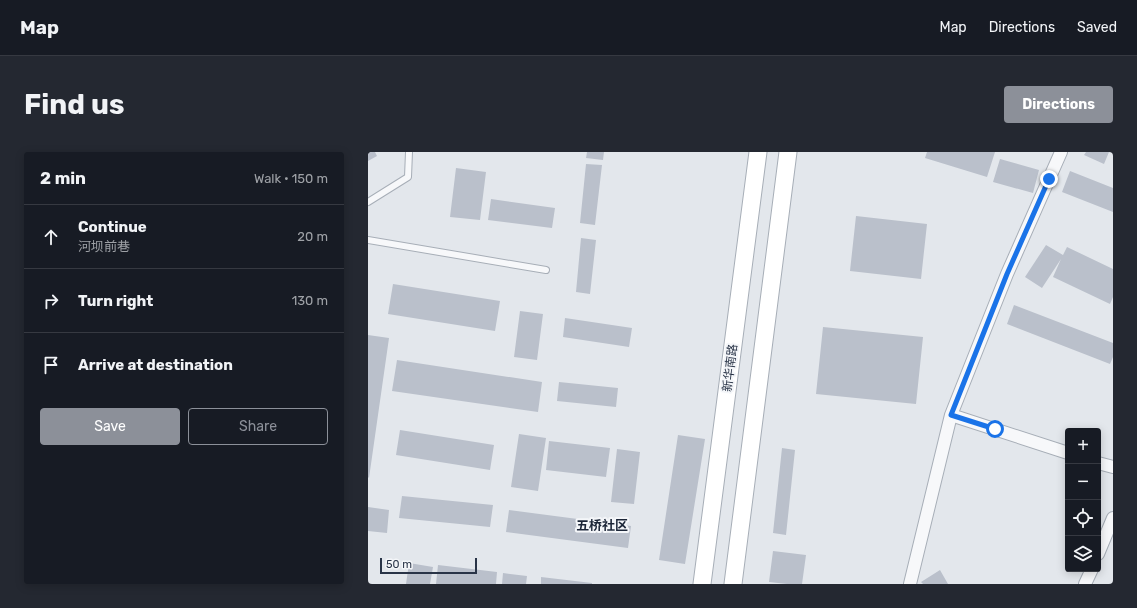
<!DOCTYPE html>
<html lang="en">
<head>
<meta charset="utf-8">
<style>
  body { margin:0; font-family:Rubik,"Noto Sans SC",sans-serif; background:#242831; color:#f1f3f6 }
  .controls { position:absolute; right:12px; bottom:12px; display:grid; overflow:hidden; border-radius:4px; box-shadow:0 2px 10px #0003 }
  .controls button { width:36px; height:36px; display:grid; place-items:center; padding:0; border:0; border-bottom:1px solid #363941; background:#171b24; color:#f1f3f6; font:20px sans-serif }
  .scale { position:absolute; left:12px; bottom:10px; width:97px; box-sizing:border-box; padding-left:4px; border:2px solid #293447; border-top:0; font-size:11px; line-height:14px; white-space:nowrap; color:#293447; -webkit-text-stroke:3px #f4f6f9; paint-order:stroke }
  .stop { position:absolute; width:12px; height:12px; margin:-9px; border:3px solid #1a73e8; border-radius:50%; background:#fff }
  .stop.end { background:#1a73e8; border-color:#fff; box-shadow:0 1px 4px #0008 }
  .list { margin:0; padding:0; list-style:none }
  h2 { display:flex; justify-content:space-between; align-items:center; height:52px; margin:0; padding:0 16px; font-size:17px }
  h2 small { font-size:13px; font-weight:400; color:#9ea1a6 }
  .list li { display:grid; grid-template-columns:26px 1fr auto; gap:12px; align-items:center; box-sizing:border-box; height:64px; padding:0 16px; border-top:1px solid #363941 }
  .list b { display:block; font-size:15px; white-space:nowrap }
  .list p { margin:0; font-size:13px; white-space:nowrap; color:#9ea1a6 }
  .list em { font-size:13px; font-style:normal; color:#9ea1a6 }
  .actions { display:flex; gap:8px; padding:12px 16px }
  .actions a { flex:1; padding:9px 0; border:1px solid #8c9099; border-radius:4px; text-align:center; font-size:14px; color:#8c9099 }
  .actions .main { background:#8c9099; color:#fff }
  .icon { flex:none; width:22px; height:22px; fill:none; stroke:currentColor; stroke-width:2; stroke-linecap:round; stroke-linejoin:round }
  .map { position:relative; flex:none; width:745px; height:432px; overflow:hidden; border-radius:4px }
  header { display:flex; align-items:center; gap:24px; box-sizing:border-box; height:56px; padding:0 20px; background:#171b24; border-bottom:1px solid #363941 }
  header strong { font-size:19px }
  nav { display:flex; gap:22px; margin-inline-start:auto; font-size:14px }
  .intro { display:flex; align-items:center; justify-content:space-between; box-sizing:border-box; height:96px; padding:0 24px }
  h1 { margin:0; font-size:28px }
  .button { padding:10px 18px; border-radius:4px; background:#8c9099; color:#fff; font-size:14px; font-weight:700 }
  main { display:flex; gap:24px; padding:0 24px }
  aside { flex:1; background:#171b24; border-radius:4px; box-shadow:0 2px 10px #0003 }
  .map>svg:first-child { display:block }
</style>
</head>
<body>
<header>
<strong>Map</strong>
<nav><a>Map</a><a>Directions</a><a>Saved</a></nav>
</header>
<div class="intro"><h1>Find us</h1><a class="button">Directions</a></div>
<main>
<aside>
<h2>2 min<small>Walk · 150 m</small></h2>
<ul class="list">
<li><svg class="icon" aria-label="ahead" viewBox="0 0 24 24"><path d="M12 20V5M6 11l6-6 6 6"/></svg><div><b>Continue</b><p>河坝前巷</p></div><em>20 m</em></li>
<li><svg class="icon" aria-label="right" viewBox="0 0 24 24"><path d="M7 20v-9h11M14 6l5 5-5 5"/></svg><div><b>Turn right</b></div><em>130 m</em></li>
<li><svg class="icon" aria-label="arrive" viewBox="0 0 24 24"><path d="M6 21V4h12l-3 4 3 4H6"/></svg><div><b>Arrive at destination</b></div></li>
</ul>
<div class="actions"><a class="main">Save</a><a>Share</a></div>
</aside>
<div class="map">
<svg width="745" height="432" viewBox="0 0 745 432">
  <rect width="100%" height="100%" fill="#e3e7ec"/>
  <!-- building -->
  <path fill="#bac0cb" d="M 0,0 L 7,0 L 9,4 L 0,9 Z
    M 219,0 L 236,0 L 235,8 L 218,6 Z
    M 559,0 L 627,0 L 619,25 L 557,6 Z
    M 718,0 L 741,0 L 736,12 L 716,3 Z
    M 632,7 L 671,18 L 665,41 L 625,30 Z
    M 218,12 L 234,13 L 227,73 L 212,71 Z
    M 88,16 L 118,20 L 112,68 L 82,65 Z
    M 702,19 L 745,36 L 745,60 L 694,40 Z
    M 123,47 L 187,56 L 184,76 L 120,68 Z
    M 488,64 L 559,72 L 553,127 L 482,119 Z
    M 213,86 L 228,88 L 222,142 L 208,140 Z
    M 678,93 L 695,103 L 699,95 L 745,117 L 745,145 L 742,152 L 685,125 L 693,107 L 674,136 L 657,125 Z
    M 25,132 L 132,149 L 127,179 L 20,162 Z
    M 646,153 L 745,191 L 745,205 L 742,212 L 639,172 Z
    M 152,159 L 175,162 L 169,208 L 146,205 Z
    M 197,166 L 264,176 L 261,195 L 195,185 Z
    M 455,175 L 555,185 L 548,252 L 448,242 Z
    M 0,183 L 21,186 L 1,326 L 0,325 Z
    M 29,208 L 174,230 L 170,260 L 24,239 Z
    M 191,230 L 250,236 L 248,255 L 189,249 Z
    M 32,278 L 126,293 L 122,318 L 28,303 Z
    M 151,282 L 178,286 L 170,339 L 143,335 Z
    M 310,283 L 337,287 L 317,412 L 291,408 Z
    M 181,289 L 242,296 L 238,325 L 178,318 Z
    M 414,296 L 427,298 L 418,383 L 405,381 Z
    M 249,297 L 272,300 L 266,352 L 243,350 Z
    M 34,344 L 125,353 L 122,375 L 31,366 Z
    M 0,355 L 21,358 L 19,381 L 0,379 Z
    M 141,358 L 263,374 L 260,396 L 138,380 Z
    M 405,399 L 438,403 L 434,432 L 419,432 L 401,430 Z
    M 41,411 L 65,415 L 62,432 L 38,432 Z
    M 70,413 L 129,420 L 128,432 L 68,432 Z
    M 572,418 L 580,432 L 555,432 L 553,430 Z
    M 135,421 L 159,424 L 158,432 L 134,432 Z
    M 173,425 L 224,431 L 224,432 L 173,432 Z"/>
  <g fill="none" stroke-linecap="round" stroke-linejoin="round">
    <!-- service casing -->
    <g stroke="#a7aeb7" stroke-width="8">
      <path id="service" d="M 0,50 L 40,25 L 41,0
        M 0,88 L 178,118"/>
    </g>
    <!-- minor casing -->
    <g stroke="#a7aeb7" stroke-width="14">
      <path id="minor" d="M 583,263 L 700,301
        M 730,311 L 745,315
        M 730,402 L 745,366
        M 542,432 L 583,263 L 639,122 L 693,0
        M 717,432 L 724,417"/>
    </g>
    <!-- secondary casing -->
    <g stroke="#a7aeb7" stroke-width="19">
      <path id="secondary" d="M 334,432 L 390,0
        M 365,432 L 420,0"/>
    </g>
    <!-- service -->
    <use href="#service" stroke="#f7f8fa" stroke-width="6"/>
    <!-- minor -->
    <use href="#minor" stroke="#f7f8fa" stroke-width="12"/>
    <!-- secondary -->
    <use href="#secondary" stroke="#fff" stroke-width="17"/>
  </g>
  <g fill="none" stroke-linecap="round" stroke-linejoin="round">
    <!-- route -->
    <path stroke="#1a73e8" stroke-width="5" d="M 627,277 L 583,263 L 639,122 L 681,27"/>
  </g>
  <g text-anchor="middle" stroke-width="4" stroke-linejoin="round" paint-order="stroke">
    <!-- street labels -->
    <g font-size="12" fill="#293447" stroke="#f4f6f9">
      <text transform="translate(362 216) rotate(-83)" y="4">新华南路</text>
    </g>
    <!-- neighbourhood labels -->
    <g font-size="13" font-weight="bold" fill="#1b2537" stroke="#f4f6f9">
      <text x="234" y="378">五桥社区</text>
    </g>
  </g>
</svg>
<div class="controls">
<button>+</button>
<button>−</button>
<button><svg class="icon" aria-label="locate" viewBox="0 0 24 24"><circle cx="12" cy="12" r="6"/><path d="M12 2v4M12 18v4M2 12h4M18 12h4"/></svg></button>
<button><svg class="icon" aria-label="layers" viewBox="0 0 24 24"><path d="M12 4l9 5-9 5-9-5zM3 14l9 5 9-5"/></svg></button>
</div>
<div class="scale">50 m</div>
<div class="stop" style="left:627px;top:277px"></div>
<div class="stop end" style="left:681px;top:27px"></div>
</div>
</main>
</body>
</html>
